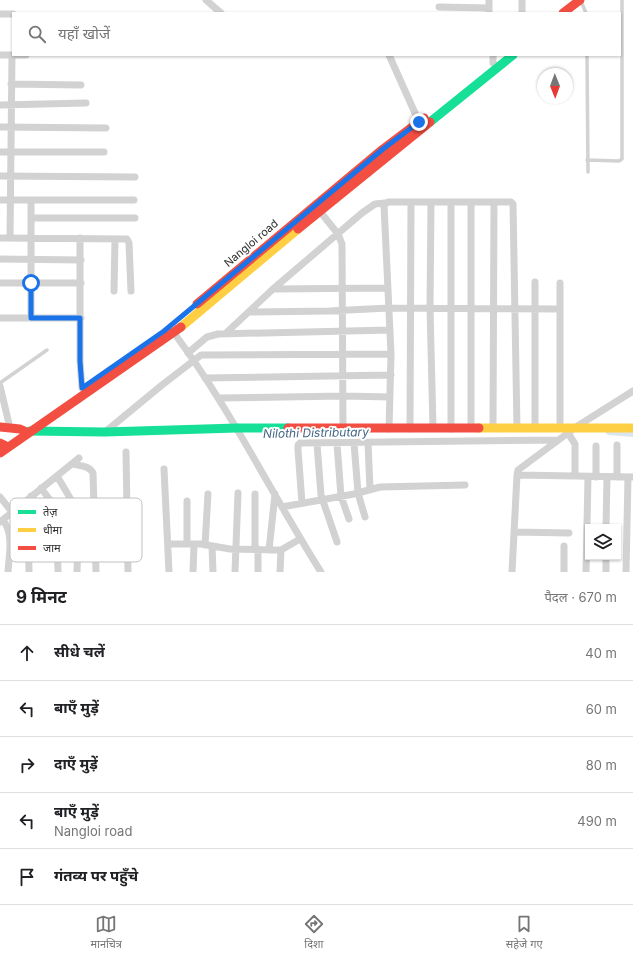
<!DOCTYPE html>
<html lang="hi">
<head>
<meta charset="utf-8">
<style>
  body { margin:0; font-family:Inter,"Noto Sans Devanagari",sans-serif; background:#f6f6f6; color:#202124 }
  .controls { position:absolute; right:12px; bottom:12px; display:grid; overflow:hidden; border-radius:0px; box-shadow:0 1px 3px #0004 }
  .controls button { width:36px; height:36px; display:grid; place-items:center; padding:0; border:0; border-bottom:1px solid #e0e0e0; background:#fff; color:#202124; font:20px sans-serif }
  .compass { position:absolute; left:537px; top:68px; width:36px; height:36px; border-radius:50%; background:#fff; box-shadow:0 1px 3px #0004; rotate:179deg }
  .stop { position:absolute; width:12px; height:12px; margin:-9px; border:3px solid #1a73e8; border-radius:50%; background:#fff }
  .stop.end { background:#1a73e8; border-color:#fff; box-shadow:0 1px 4px #0008 }
  .list { margin:0; padding:0; list-style:none }
  h2 { display:flex; justify-content:space-between; align-items:center; height:52px; margin:0; padding:0 16px; font-size:17px }
  h2 small { font-size:13px; font-weight:400; color:#757577 }
  .list li { display:grid; grid-template-columns:26px 1fr auto; gap:12px; align-items:center; box-sizing:border-box; height:56px; padding:0 16px; border-top:1px solid #e0e0e0 }
  .list b { display:block; font-size:15px; white-space:nowrap }
  .list p { margin:0; font-size:13px; white-space:nowrap; color:#757577 }
  .list em { font-size:13px; font-style:normal; color:#757577 }
  .icon { flex:none; width:22px; height:22px; fill:none; stroke:currentColor; stroke-width:2; stroke-linecap:round; stroke-linejoin:round }
  .map { position:relative; flex:none; width:633px; height:572px; overflow:hidden }
  .search { position:absolute; background:#fff; box-shadow:0 1px 3px #0004; left:12px; right:12px; top:12px; height:44px; display:flex; align-items:center; gap:10px; box-sizing:border-box; padding:0 14px; border-radius:0px; color:#757577; font-size:15px }
  .sheet { height:332px; background:#fff }
  nav { display:flex; justify-content:space-around; align-items:center; box-sizing:border-box; height:56px; border-top:1px solid #e0e0e0; background:#fff; font-size:11px; color:#757577 }
  nav a { display:grid; justify-items:center; gap:2px }
  nav .on { color:#767676 }
  .map>svg:first-child { display:block }
</style>
</head>
<body>
<div class="map">
<svg width="633" height="572" viewBox="0 0 633 572">
  <rect width="100%" height="100%" fill="#fff"/>
  <g fill="none" stroke-linecap="round" stroke-linejoin="round">
    <!-- canal -->
    <path stroke="#dbe5ee" stroke-width="6" d="M 609,432 L 633,434"/>
    <!-- lane -->
    <path stroke="#d2d2d2" stroke-width="3.5" d="M 581,1 L 586,13
      M 587,55 L 588,172
      M 587,160 L 619,161 L 622,159 L 622,0
      M 0,383 L 47,350"/>
    <!-- street -->
    <path stroke="#d2d2d2" stroke-width="7" d="M 206,0 L 221,13
      M 489,0 L 489,13
      M 522,0 L 522,13
      M 439,7 L 489,8
      M 0,14 L 13,14
      M 0,55 L 26,55
      M 389,55 L 419,122
      M 493,55 L 493,63 L 498,68
      M 11,84 L 81,85
      M 0,105 L 86,103
      M 0,127 L 106,128
      M 0,152 L 104,152
      M 0,176 L 135,177
      M 0,200 L 134,200
      M 31,200 L 31,318
      M 431,202 L 430,308 L 433,428
      M 318,209 L 338,234 L 342,244 L 343,429
      M 31,218 L 135,218
      M 0,238 L 127,239 L 129,243 L 131,291
      M 10,238 L 12,55
      M 80,238 L 80,361 L 82,388
      M 0,259 L 81,260
      M 0,283 L 81,283
      M 560,283 L 560,427
      M 273,289 L 387,288
      M 114,291 L 115,239
      M 249,312 L 329,311 L 389,308 L 560,309
      M 0,318 L 81,318
      M 174,333 C 230,408 271,493 321,572
      M 225,334 L 273,289 L 362,213 L 375,204 L 385,203
      M 188,353 L 207,337 L 218,334 L 390,330
      M 205,378 L 391,375
      M 0,386 L 10,428
      M 218,398 L 344,396 L 390,397
      M 471,428 L 471,202
      M 493,428 L 494,202
      M 535,428 L 535,282
      M 389,429 L 391,354 L 384,205 L 388,202 L 511,202 L 513,204 L 517,428
      M 410,429 L 411,202
      M 451,429 L 451,203
      M 105,432 L 162,385 L 201,355 L 391,354
      M 568,433 L 575,444 L 575,476
      M 354,443 L 358,493 L 365,517
      M 368,443 L 370,489
      M 317,444 L 321,495 L 337,542
      M 337,444 L 341,496 L 349,519
      M 596,446 L 596,477
      M 126,452 L 128,572
      M 72,464 C 79,466 89,465 93,473 L 96,572
      M 164,469 L 169,572
      M 517,475 L 633,477
      M 57,476 L 79,513 L 77,572
      M 617,477 L 617,445
      M 41,488 L 59,512 C 63,524 58,535 58,547 C 57,555 58,564 58,572
      M 31,496 L 48,519 L 46,545
      M 0,497 L 12,512
      M 187,501 L 187,544
      M 302,503 L 298,450 L 298,445 L 300,443 L 558,440
      M 282,507 L 354,494 L 380,487 L 465,485
      M 17,508 L 27,519 L 28,524 L 29,572
      M 3,520 C 14,534 9,555 8,572
      M 0,522 L 79,458
      M 606,527 L 607,477
      M 515,532 L 569,533
      M 168,544 L 201,544 L 230,549 L 281,550
      M 65,545 L 96,544
      M 205,545 L 208,494
      M 212,546 L 213,572
      M 255,549 L 255,494
      M 269,550 L 275,494
      M 193,572 L 194,544
      M 235,572 L 238,493
      M 258,572 L 258,549
      M 280,572 L 281,550 L 300,539
      M 512,572 L 517,475 L 518,470 L 576,427 L 633,391
      M 564,572 L 564,546
      M 586,572 L 588,477
      M 606,572 L 606,557
      M 626,572 L 628,477"/>
    <!-- fast -->
    <path stroke="#16e098" stroke-width="9" d="M 430,122 L 513,55
      M 30,431 L 105,432 L 237,428 L 288,428"/>
    <!-- slow -->
    <path stroke="#ffcf43" stroke-width="9" d="M 181,327 L 298,229
      M 479,428 L 633,428"/>
    <!-- jam -->
    <path stroke="#f24e42" stroke-width="9" d="M 563,13 L 580,0
      M 298,229 L 430,122
      M 197,304 L 383,149 L 424,118
      M 0,427 L 20,429 L 29,433
      M 288,428 L 479,428
      M 0,443 L 8,447
      M 0,453 L 181,327"/>
  </g>
  <g fill="none" stroke-linecap="round" stroke-linejoin="round">
    <!-- route -->
    <path stroke="#1a73e8" stroke-width="5" d="M 31,283 L 31,318 L 80,318 L 80,361 L 82,388 L 164,331 L 383,149 L 419,122"/>
  </g>
  <g text-anchor="middle" stroke-width="4" stroke-linejoin="round" paint-order="stroke">
    <!-- street labels -->
    <g font-size="11" fill="#2d2d2d" stroke="#fff">
      <text transform="translate(251 243) rotate(-40)" y="4">Nangloi road</text>
    </g>
    <!-- water labels -->
    <g font-size="12" font-style="italic" fill="#456785" stroke="#fff">
      <text transform="translate(316 433) rotate(-1)" y="4">Nilothi Distributary</text>
    </g>
  </g>
  <!-- legend -->
  <rect x="10" y="498" width="132" height="64" rx="6" fill="#fff" stroke="#c0c0c0" stroke-width="1"/>
  <rect x="18" y="510" width="18" height="4" fill="#16e098"/>
  <rect x="18" y="528" width="18" height="4" fill="#ffcf43"/>
  <rect x="18" y="546" width="18" height="4" fill="#f24e42"/>
  <g font-size="11" fill="#2d2d2d">
    <text x="43" y="516">तेज़</text>
    <text x="43" y="534">धीमा</text>
    <text x="43" y="552">जाम</text>
  </g>
</svg>
<div class="controls">
<button><svg class="icon" aria-label="layers" viewBox="0 0 24 24"><path d="M12 4l9 5-9 5-9-5zM3 14l9 5 9-5"/></svg></button>
</div>
<svg class="compass" viewBox="-18 -18 36 36"><path d="M0-13l5 13h-10z" fill="#e53935"/><path d="M0 13l5-13h-10z" fill="#757577"/></svg>
<div class="stop" style="left:31px;top:283px"></div>
<div class="stop end" style="left:419px;top:122px"></div>
<div class="search"><svg class="icon" aria-label="search" viewBox="0 0 24 24"><circle cx="10" cy="10" r="6"/><path d="M15 15l6 6"/></svg>यहाँ खोजें</div>
</div>
<section class="sheet">
<h2>9 मिनट<small>पैदल · 670 m</small></h2>
<ul class="list">
<li><svg class="icon" aria-label="ahead" viewBox="0 0 24 24"><path d="M12 20V5M6 11l6-6 6 6"/></svg><div><b>सीधे चलें</b></div><em>40 m</em></li>
<li><svg class="icon" aria-label="left" viewBox="0 0 24 24"><path d="M17 20v-9H6M10 6l-5 5 5 5"/></svg><div><b>बाएँ मुड़ें</b></div><em>60 m</em></li>
<li><svg class="icon" aria-label="right" viewBox="0 0 24 24"><path d="M7 20v-9h11M14 6l5 5-5 5"/></svg><div><b>दाएँ मुड़ें</b></div><em>80 m</em></li>
<li><svg class="icon" aria-label="left" viewBox="0 0 24 24"><path d="M17 20v-9H6M10 6l-5 5 5 5"/></svg><div><b>बाएँ मुड़ें</b><p>Nangloi road</p></div><em>490 m</em></li>
<li><svg class="icon" aria-label="arrive" viewBox="0 0 24 24"><path d="M6 21V4h12l-3 4 3 4H6"/></svg><div><b>गंतव्य पर पहुँचे</b></div></li>
</ul>
</section>
<nav>
<a class="on"><svg class="icon" aria-label="map" viewBox="0 0 24 24"><path d="M3 6l6-2 6 2 6-2v14l-6 2-6-2-6 2zM9 4v14M15 6v14"/></svg>मानचित्र</a>
<a><svg class="icon" aria-label="directions" viewBox="0 0 24 24"><path d="M12 3l9 9-9 9-9-9zM9 14v-3h6M13 9l2 2-2 2"/></svg>दिशा</a>
<a><svg class="icon" aria-label="saved" viewBox="0 0 24 24"><path d="M7 4h10v16l-5-4-5 4z"/></svg>सहेजे गए</a>
</nav>
</body>
</html>
